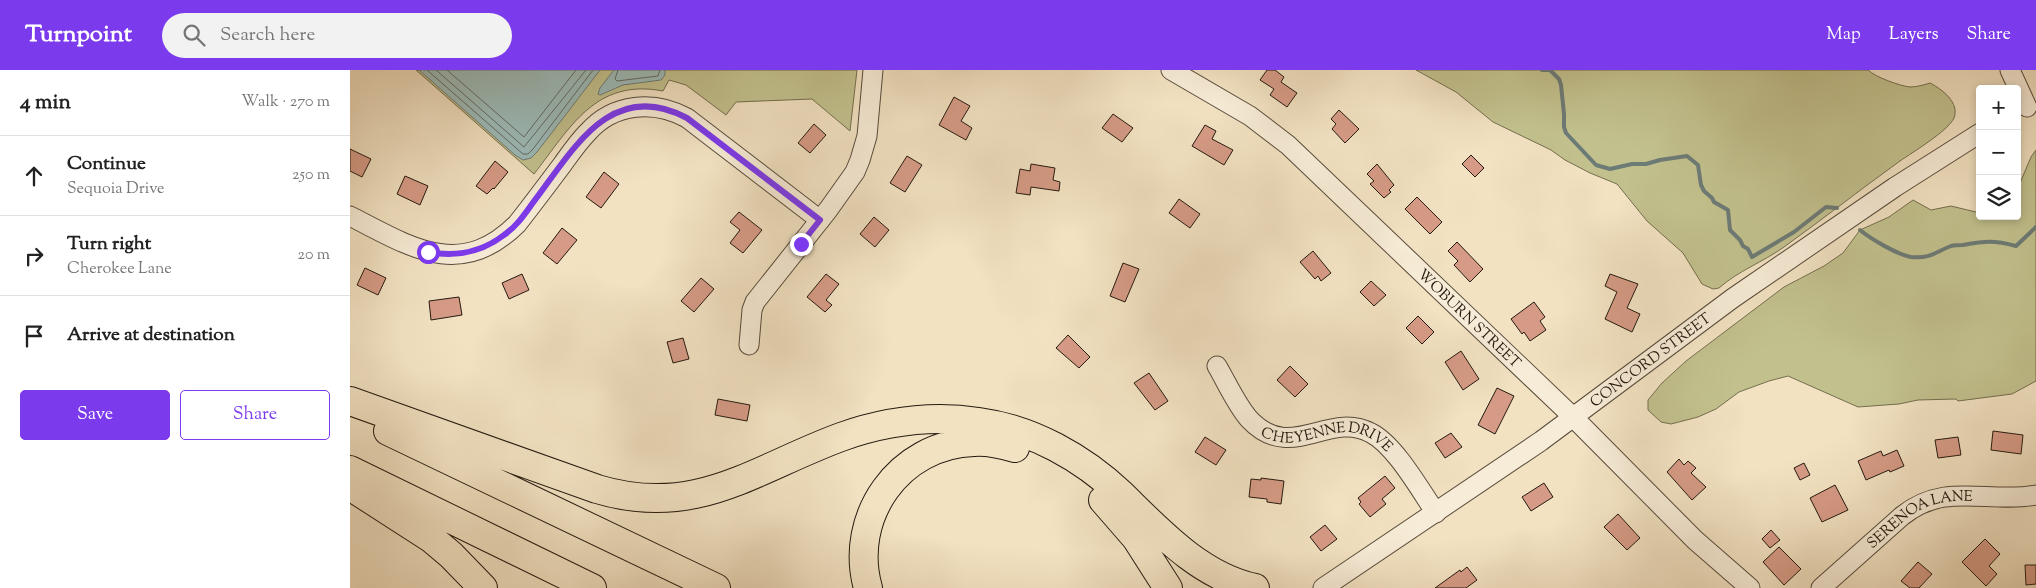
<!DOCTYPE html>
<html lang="en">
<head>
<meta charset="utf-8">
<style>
  body { margin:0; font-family:"Sorts Mill Goudy",serif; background:#f2f2f2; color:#222 }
  .controls { position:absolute; right:15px; top:15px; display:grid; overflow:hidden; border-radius:5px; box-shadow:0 2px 8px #0003 }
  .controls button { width:45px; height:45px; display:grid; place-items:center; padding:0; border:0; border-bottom:1px solid #e0e0e0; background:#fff; color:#222; font:25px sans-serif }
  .stop { position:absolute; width:15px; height:15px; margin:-11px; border:4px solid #7c3aed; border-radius:50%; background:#fff }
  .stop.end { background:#7c3aed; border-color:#fff; box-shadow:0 1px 5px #0008 }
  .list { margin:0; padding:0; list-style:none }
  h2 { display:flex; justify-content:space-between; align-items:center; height:65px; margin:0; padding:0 20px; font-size:21px }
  h2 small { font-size:16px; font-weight:400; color:#767676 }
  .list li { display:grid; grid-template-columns:32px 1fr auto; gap:15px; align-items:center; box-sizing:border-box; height:80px; padding:0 20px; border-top:1px solid #e0e0e0 }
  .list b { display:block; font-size:19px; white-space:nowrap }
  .list p { margin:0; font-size:16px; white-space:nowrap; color:#767676 }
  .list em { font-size:16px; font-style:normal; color:#767676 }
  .actions { display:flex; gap:10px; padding:15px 20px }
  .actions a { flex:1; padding:11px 0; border:1px solid #7c3aed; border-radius:5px; text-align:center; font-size:18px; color:#7c3aed }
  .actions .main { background:#7c3aed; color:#fff }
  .icon { flex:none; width:28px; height:28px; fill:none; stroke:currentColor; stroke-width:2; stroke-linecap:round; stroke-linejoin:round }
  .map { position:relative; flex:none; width:1686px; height:518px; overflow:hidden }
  header { display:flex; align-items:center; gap:30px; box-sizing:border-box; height:70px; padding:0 25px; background:#7c3aed; color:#fff }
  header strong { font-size:24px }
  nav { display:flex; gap:28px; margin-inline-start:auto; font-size:18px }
  .search { width:350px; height:45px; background:#f2f2f2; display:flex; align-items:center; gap:12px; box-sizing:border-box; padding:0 18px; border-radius:28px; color:#767676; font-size:19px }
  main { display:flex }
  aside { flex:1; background:#fff }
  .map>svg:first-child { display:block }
</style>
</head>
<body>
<header>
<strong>Turnpoint</strong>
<div class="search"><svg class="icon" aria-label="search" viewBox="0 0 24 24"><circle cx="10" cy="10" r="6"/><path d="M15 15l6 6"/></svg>Search here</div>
<nav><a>Map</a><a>Layers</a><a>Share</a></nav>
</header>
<main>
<aside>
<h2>4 min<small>Walk · 270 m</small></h2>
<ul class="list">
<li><svg class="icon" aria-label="ahead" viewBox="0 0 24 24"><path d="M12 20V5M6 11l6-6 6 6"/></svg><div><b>Continue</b><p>Sequoia Drive</p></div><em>250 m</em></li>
<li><svg class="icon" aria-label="right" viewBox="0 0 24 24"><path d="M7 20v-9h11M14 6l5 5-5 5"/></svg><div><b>Turn right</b><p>Cherokee Lane</p></div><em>20 m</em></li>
<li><svg class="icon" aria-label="arrive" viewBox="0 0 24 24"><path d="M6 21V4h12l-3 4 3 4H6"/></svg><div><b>Arrive at destination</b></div></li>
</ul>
<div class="actions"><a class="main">Save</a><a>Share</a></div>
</aside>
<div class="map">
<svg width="1686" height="518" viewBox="0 0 1686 518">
  <rect width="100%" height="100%" fill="#f2e2c2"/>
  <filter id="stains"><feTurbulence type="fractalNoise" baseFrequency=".004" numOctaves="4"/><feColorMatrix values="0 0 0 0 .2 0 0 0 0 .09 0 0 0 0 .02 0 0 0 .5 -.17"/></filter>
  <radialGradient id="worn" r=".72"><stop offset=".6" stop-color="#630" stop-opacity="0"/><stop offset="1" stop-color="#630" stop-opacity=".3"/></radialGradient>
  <!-- green -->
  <path fill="#c2c18e" stroke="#746e4f" d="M 66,0 L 507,0 L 500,61 L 462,29 L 386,32 L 376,45 L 336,15 L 319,10 L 313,21 C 245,8 220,58 184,104 Z
    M 1066,0 L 1518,0 C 1525,7 1550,16 1560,17 C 1566,17 1574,15 1580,13 C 1592,19 1610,33 1604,48 C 1598,61 1563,82 1550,91 C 1511,119 1473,149 1434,177 C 1413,192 1388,201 1369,218 L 1363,219 L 1352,214 L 1333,183 L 1297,151 L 1267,114 L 1240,103 L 1215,90 L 1201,80 L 1143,52 L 1106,22 Z
    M 1686,80 L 1686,311 L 1662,324 L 1608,331 L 1606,329 L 1568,330 L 1549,334 L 1508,337 L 1438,306 L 1419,311 L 1389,322 L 1366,339 L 1348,347 L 1321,354 L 1311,352 L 1298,340 L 1298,330 L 1312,313 L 1336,291 L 1434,217 L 1474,196 L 1493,183 L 1510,160 L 1539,147 L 1563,130 L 1581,140 L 1601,136 L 1630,143 L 1630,146 L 1667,146 L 1667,120 L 1681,87 Z"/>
  <!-- water -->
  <path fill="#9dbcba" stroke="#6d7b76" d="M 69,0 L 250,0 L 187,82 L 181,88 L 173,90 L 165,85 Z
    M 264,0 L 315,0 L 315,5 L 311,10 L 273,15 L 250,25 L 248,24 L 250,18 Z"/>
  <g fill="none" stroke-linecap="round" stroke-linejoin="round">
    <!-- shore -->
    <path stroke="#616b65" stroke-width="1" d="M 77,0 L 173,84 L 178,84 L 183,79 L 243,0
      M 86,0 L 174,77 L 236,0
      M 97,0 L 174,67 L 226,0
      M 268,0 L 265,9 L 267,11 L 308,6 L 310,0"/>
    <!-- stream -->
    <path stroke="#6d7b76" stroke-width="4" d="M 1192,0 L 1200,0 L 1209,9 L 1211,15 L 1214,44 L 1214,57 L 1216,63 L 1246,95 L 1260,99 L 1282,94 L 1296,94 L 1310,90 L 1337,86 L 1348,95 L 1351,115 L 1354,121 L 1362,128 L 1364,132 L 1378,140 L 1380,160 L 1390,170 L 1393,176 L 1398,179 L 1402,187 L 1444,162 L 1476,137 L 1487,138
      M 1510,160 C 1521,169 1548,185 1561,187 C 1581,189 1585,182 1601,176 C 1605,175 1609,175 1613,175 C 1635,171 1644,170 1666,176 L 1686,157"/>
  </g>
  <!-- building -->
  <path fill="#d69b86" stroke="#251a10" d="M 917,0 L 925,0 L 934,7 L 931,12 L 947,23 L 937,37 L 920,25 L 924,19 L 910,10 Z
    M 604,27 L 620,36 L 611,51 L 622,58 L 616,70 L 589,55 Z
    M 989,40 L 1009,59 L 995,73 L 982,59 L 986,54 L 981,49 Z
    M 763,44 L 783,58 L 772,72 L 752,58 Z
    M 464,54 L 476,65 L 460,83 L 448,73 Z
    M 855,55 L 866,61 L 862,69 L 883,80 L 874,95 L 842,76 Z
    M 0,79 L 21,89 L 12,107 L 0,101 Z
    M 1121,85 L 1134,98 L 1125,107 L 1112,94 Z
    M 557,86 L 572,95 L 555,122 L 540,113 Z
    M 145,91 L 158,102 L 144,119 L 143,118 L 137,124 L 126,116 Z
    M 681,94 L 705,98 L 703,110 L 710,112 L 709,121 L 681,117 L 680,125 L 666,123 L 670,99 L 680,101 Z
    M 1027,94 L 1044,115 L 1039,120 L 1041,122 L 1034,128 L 1020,114 L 1024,111 L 1017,104 Z
    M 254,102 L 269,114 L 251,138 L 236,127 Z
    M 55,106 L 78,116 L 70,135 L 47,124 Z
    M 1067,127 L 1092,152 L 1080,164 L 1055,139 Z
    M 829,129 L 850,144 L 840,158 L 819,143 Z
    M 389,142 L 412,160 L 393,183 L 380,173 L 390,160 L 380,152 Z
    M 524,147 L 539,160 L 525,177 L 510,164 Z
    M 212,158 L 227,170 L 207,194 L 193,183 Z
    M 1107,172 L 1133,199 L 1120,212 L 1104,195 L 1108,191 L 1098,181 Z
    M 963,181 L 981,203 L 971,211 L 968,206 L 965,209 L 950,192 Z
    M 773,193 L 789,199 L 775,232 L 760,226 Z
    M 15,198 L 36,208 L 28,225 L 7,215 Z
    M 172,204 L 179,220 L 159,229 L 152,213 Z
    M 476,204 L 489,214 L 476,230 L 482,235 L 475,242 L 457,227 Z
    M 1260,204 L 1288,214 L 1277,238 L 1290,244 L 1282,262 L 1255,249 L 1267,222 L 1255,216 Z
    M 351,208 L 364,219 L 344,242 L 331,231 Z
    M 1021,211 L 1036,225 L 1024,236 L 1010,222 Z
    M 109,227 L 112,245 L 81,250 L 79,231 Z
    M 1184,232 L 1195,247 L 1190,251 L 1196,260 L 1180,271 L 1174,262 L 1172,264 L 1161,249 Z
    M 1068,246 L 1084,262 L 1072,274 L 1056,258 Z
    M 718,265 L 740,287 L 729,298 L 706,278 Z
    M 333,268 L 339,289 L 323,293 L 317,272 Z
    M 1111,281 L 1129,309 L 1113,320 L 1095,292 Z
    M 940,296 L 958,314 L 945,327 L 927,310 Z
    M 799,303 L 818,331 L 805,340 L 784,313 Z
    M 1147,318 L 1164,326 L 1145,364 L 1128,355 Z
    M 368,329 L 400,335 L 397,351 L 365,345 Z
    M 1643,361 L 1673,365 L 1671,384 L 1641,380 Z
    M 1101,363 L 1112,377 L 1095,388 L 1085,373 Z
    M 855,367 L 876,380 L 866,395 L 845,382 Z
    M 1608,367 L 1611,385 L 1588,388 L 1585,370 Z
    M 1547,380 L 1554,396 L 1540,402 L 1539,400 L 1516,410 L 1508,391 L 1531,381 L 1533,386 Z
    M 1329,389 L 1334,395 L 1338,391 L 1346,398 L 1341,403 L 1356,417 L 1342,430 L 1317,402 Z
    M 1454,393 L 1460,405 L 1450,410 L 1444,398 Z
    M 1035,406 L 1045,418 L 1032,429 L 1036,434 L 1020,447 L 1009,434 L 1011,432 L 1008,428 Z
    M 911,408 L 934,411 L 931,434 L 917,432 L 917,429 L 899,427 L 901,409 L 911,410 Z
    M 1194,413 L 1203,427 L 1181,441 L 1172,427 Z
    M 1485,415 L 1498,440 L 1472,452 L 1460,428 Z
    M 1268,444 L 1290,468 L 1277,480 L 1254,457 Z
    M 975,455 L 987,469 L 971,481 L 960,467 Z
    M 1421,460 L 1430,470 L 1420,478 L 1412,469 Z
    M 1635,469 L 1650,484 L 1639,496 L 1647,504 L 1636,516 L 1612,492 Z
    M 1429,477 L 1451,499 L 1434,515 L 1413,492 Z
    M 1568,492 L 1582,504 L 1569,518 L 1560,518 L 1551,511 Z
    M 1675,495 L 1686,495 L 1686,514 L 1676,515 Z
    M 1117,497 L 1127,510 L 1116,518 L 1085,518 L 1110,500 L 1111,502 Z"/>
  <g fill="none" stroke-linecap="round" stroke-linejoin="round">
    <!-- minor casing -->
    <g stroke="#584c3c" stroke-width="21">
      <g id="minor">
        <path id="s1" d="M 821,0 L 900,46 L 938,75 L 1223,347 L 1345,470 L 1400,518"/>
        <path d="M 1660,0 L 1677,37"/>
        <path d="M 0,146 C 59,176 110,211 167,154 C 182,135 197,115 212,95 C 220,84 228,72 238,62 C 264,33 304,30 337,48 L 470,150"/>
        <path d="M 399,275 L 402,240 L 405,232 L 478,140 L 505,102 L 510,90 L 517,66 L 523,0"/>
        <path id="s2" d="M 867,296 C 877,313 886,334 899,349 C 941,394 978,340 1021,363 C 1045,375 1070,420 1086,443"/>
        <path id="s3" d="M 973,518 L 1191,371 L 1383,228 L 1545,117 L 1630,63"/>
        <path id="s4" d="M 1471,518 L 1552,446 C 1595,411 1638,434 1686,425"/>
      </g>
    </g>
    <!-- highway casing -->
    <g stroke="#251a10" stroke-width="30">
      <path id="highway" d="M 0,331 L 247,419 C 346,449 404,399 491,367 C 536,351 582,345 629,352 C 682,359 733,388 771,424 C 810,462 850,506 905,518
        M 38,361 L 366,518
        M 0,400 L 242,518
        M 3,418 L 82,469 L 101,485 L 133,518
        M 753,430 L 786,468 L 818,518
        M 518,518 C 498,447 549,374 624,372 C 638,371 651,374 665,378"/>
    </g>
    <!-- minor -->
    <use href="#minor" stroke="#f7ecd7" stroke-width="19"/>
    <!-- highway -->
    <use href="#highway" stroke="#f2e2c2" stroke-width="28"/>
  </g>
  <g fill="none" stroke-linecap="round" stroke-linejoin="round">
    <!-- route -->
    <path stroke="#7c3aed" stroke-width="6" d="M 78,182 C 105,187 132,182 154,165 C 166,157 174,145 182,134 C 222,82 260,7 337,48 L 470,150 L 451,174"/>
  </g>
  <g text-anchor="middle" stroke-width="5" stroke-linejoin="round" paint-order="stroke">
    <!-- street labels -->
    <g font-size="15" fill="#251a10" stroke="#f7ecd7">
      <text dy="5" stroke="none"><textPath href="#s1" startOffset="390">WOBURN STREET</textPath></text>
      <text dy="5" stroke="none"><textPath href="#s3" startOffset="399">CONCORD STREET</textPath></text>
      <text dy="5" stroke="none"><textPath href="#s2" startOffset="148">CHEYENNE DRIVE</textPath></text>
      <text dy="5" stroke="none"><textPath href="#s4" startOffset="124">SERENOA LANE</textPath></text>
    </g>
  </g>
  <rect width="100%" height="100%" filter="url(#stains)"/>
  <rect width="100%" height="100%" fill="url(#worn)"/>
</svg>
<div class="controls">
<button>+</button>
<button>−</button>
<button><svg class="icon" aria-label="layers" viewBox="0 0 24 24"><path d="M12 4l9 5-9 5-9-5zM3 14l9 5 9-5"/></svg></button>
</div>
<div class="stop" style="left:78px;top:182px"></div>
<div class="stop end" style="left:451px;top:174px"></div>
</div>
</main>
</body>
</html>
